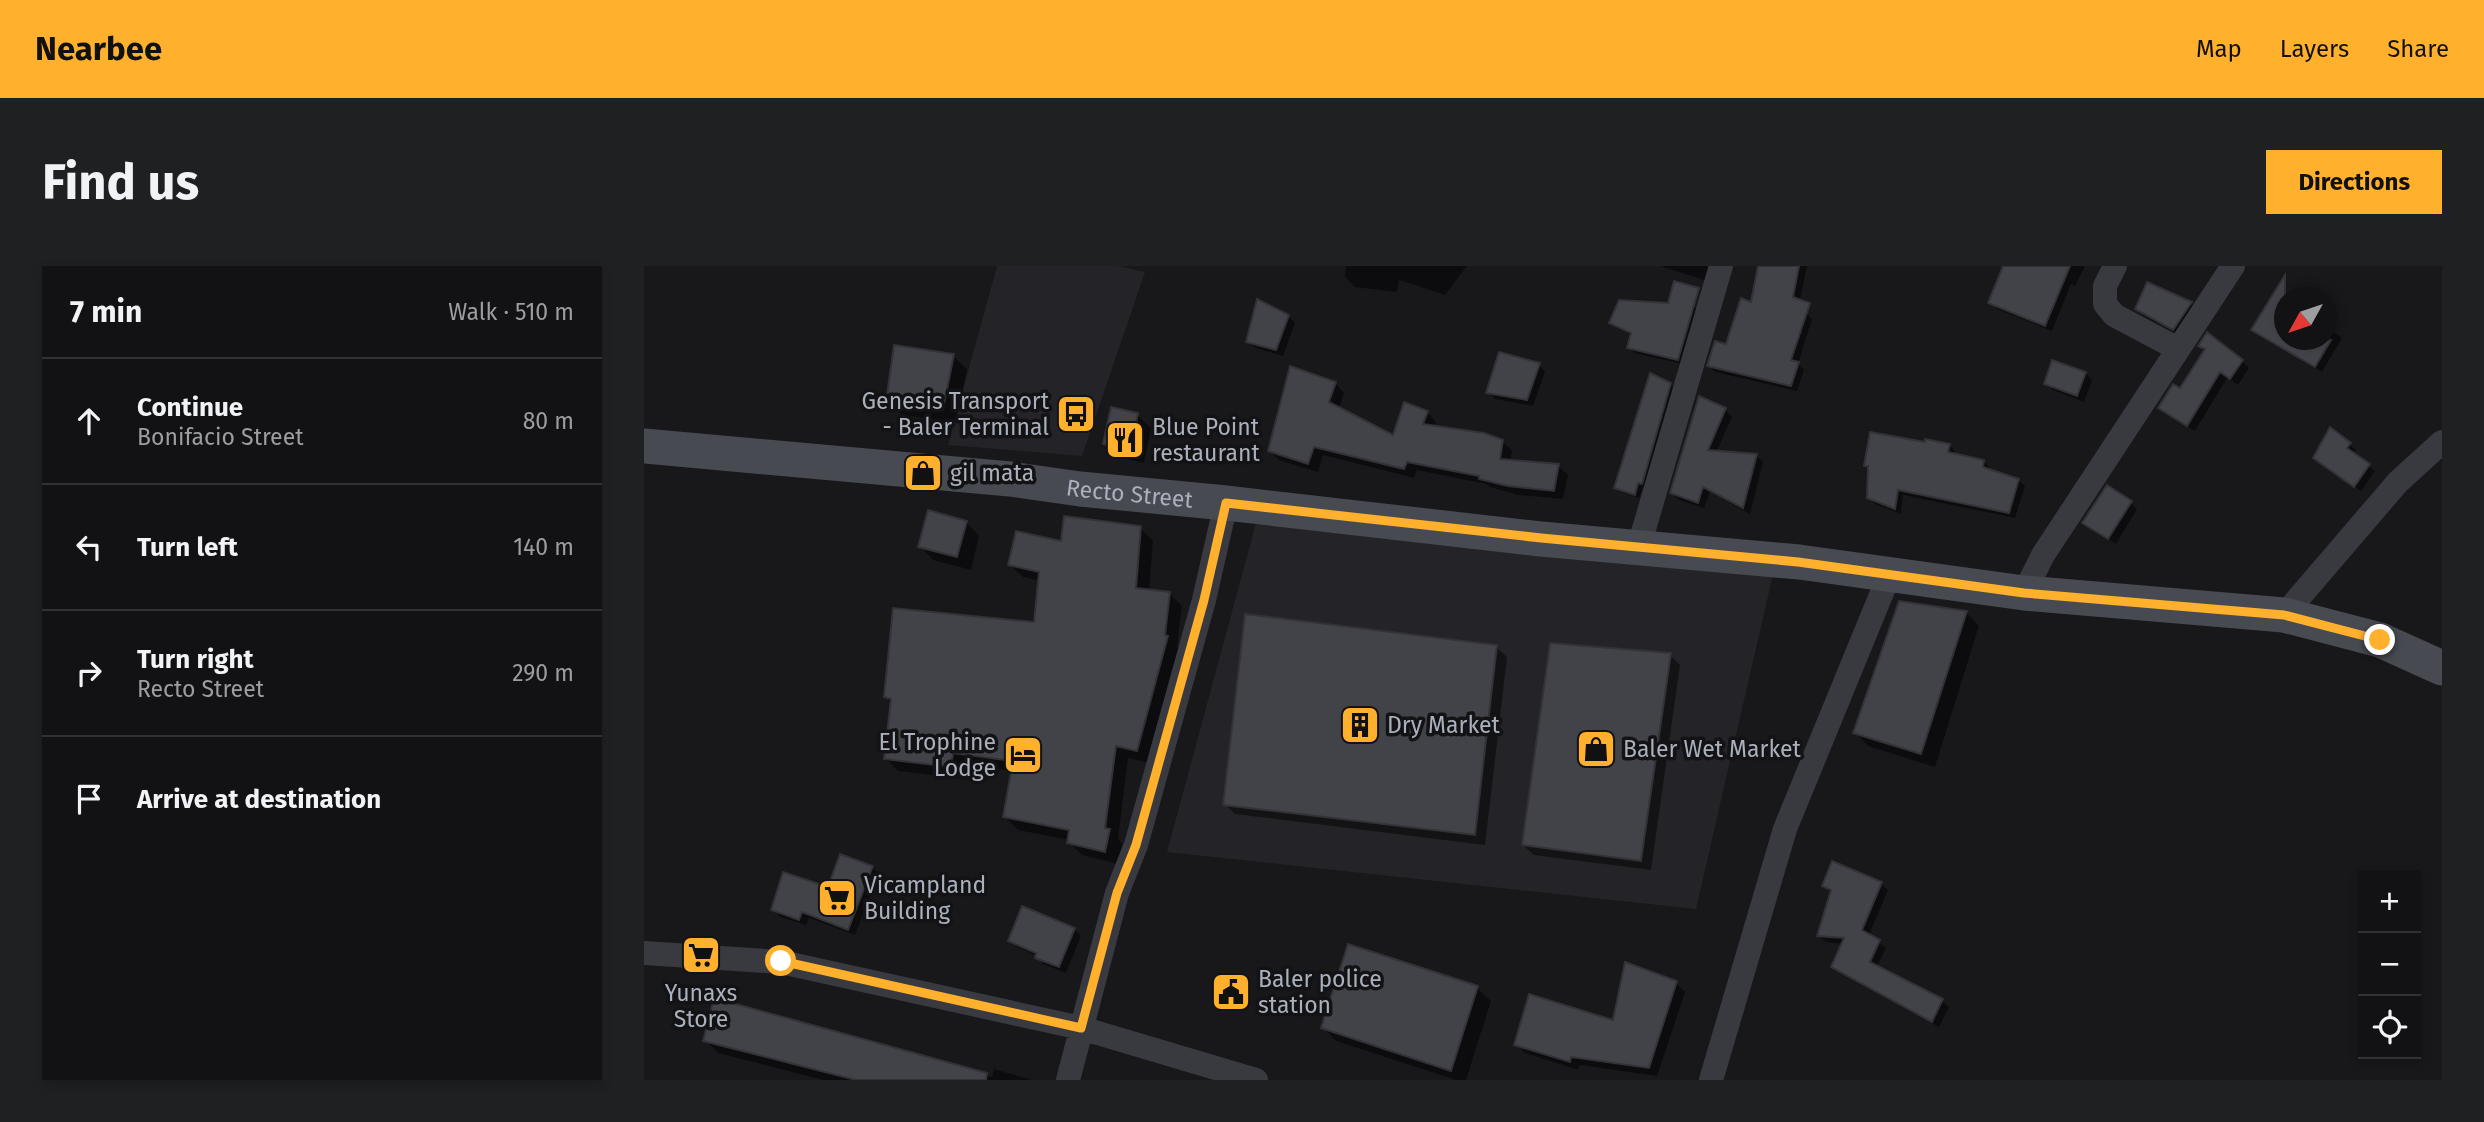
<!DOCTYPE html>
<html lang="en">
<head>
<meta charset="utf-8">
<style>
  body { margin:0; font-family:"Fira Sans",sans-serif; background:#1f2022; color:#f1f3f6 }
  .controls { position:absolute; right:21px; bottom:21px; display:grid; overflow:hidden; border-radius:0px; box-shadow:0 4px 10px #0003 }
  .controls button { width:63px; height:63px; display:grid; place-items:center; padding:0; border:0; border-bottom:2px solid #313234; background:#121214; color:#f1f3f6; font:35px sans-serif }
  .compass { position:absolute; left:1630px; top:21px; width:63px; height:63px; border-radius:50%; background:#121214; box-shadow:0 4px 10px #0003; rotate:230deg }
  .stop { position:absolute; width:21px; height:21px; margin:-16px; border:5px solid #ffb02c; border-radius:50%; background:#fff }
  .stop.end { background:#ffb02c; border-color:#fff; box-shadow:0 2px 7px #0008 }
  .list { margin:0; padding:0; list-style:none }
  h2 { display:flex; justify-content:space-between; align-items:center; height:91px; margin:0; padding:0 28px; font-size:30px }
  h2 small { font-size:23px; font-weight:400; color:#9c9ea0 }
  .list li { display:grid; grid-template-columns:46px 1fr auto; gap:21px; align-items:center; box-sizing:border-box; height:126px; padding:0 28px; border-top:2px solid #313234 }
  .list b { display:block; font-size:26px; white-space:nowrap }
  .list p { margin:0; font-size:23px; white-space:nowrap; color:#9c9ea0 }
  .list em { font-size:23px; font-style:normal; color:#9c9ea0 }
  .icon { flex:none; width:38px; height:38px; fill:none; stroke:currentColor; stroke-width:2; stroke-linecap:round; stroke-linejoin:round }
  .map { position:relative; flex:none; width:1798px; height:814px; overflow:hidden; border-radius:0px }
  header { display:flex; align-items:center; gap:42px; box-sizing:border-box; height:98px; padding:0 35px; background:#ffb02c; color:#111 }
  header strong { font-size:33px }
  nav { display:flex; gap:38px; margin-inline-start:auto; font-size:24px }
  .intro { display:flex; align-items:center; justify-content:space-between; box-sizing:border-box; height:168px; padding:0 42px }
  h1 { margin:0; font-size:49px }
  .button { padding:18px 32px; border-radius:0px; background:#ffb02c; color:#111; font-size:24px; font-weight:700 }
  main { display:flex; gap:42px; padding:0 42px }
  aside { flex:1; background:#121214; border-radius:0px; box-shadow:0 4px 10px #0003 }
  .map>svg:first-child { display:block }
</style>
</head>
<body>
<header>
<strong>Nearbee</strong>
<nav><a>Map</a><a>Layers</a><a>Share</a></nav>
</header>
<div class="intro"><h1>Find us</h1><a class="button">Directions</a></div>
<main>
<aside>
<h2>7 min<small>Walk · 510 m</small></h2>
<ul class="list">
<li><svg class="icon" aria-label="ahead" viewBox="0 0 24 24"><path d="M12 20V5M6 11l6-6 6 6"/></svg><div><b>Continue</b><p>Bonifacio Street</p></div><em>80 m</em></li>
<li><svg class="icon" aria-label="left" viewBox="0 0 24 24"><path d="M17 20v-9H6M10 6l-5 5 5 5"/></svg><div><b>Turn left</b></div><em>140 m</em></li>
<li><svg class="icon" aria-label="right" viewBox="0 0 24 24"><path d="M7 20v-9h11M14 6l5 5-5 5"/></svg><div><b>Turn right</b><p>Recto Street</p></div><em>290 m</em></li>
<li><svg class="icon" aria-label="arrive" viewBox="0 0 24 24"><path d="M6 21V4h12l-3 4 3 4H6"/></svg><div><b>Arrive at destination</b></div></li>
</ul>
</aside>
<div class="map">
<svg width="1798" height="814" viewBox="0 0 1798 814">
  <rect width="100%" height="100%" fill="#18181b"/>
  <!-- built -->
  <path fill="#242428" d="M 353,0 L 474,0 L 501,6 L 438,190 L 304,179 Z
    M 615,246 L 1130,304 L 1052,643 L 523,586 Z"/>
  <!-- shadow -->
  <path fill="#0007" d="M 702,0 L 823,0 L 801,29 L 755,14 L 753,26 L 711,21 L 701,11 Z
    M 1016,0 L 1067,0 L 1063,15 Z
    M 1115,0 L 1163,0 L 1154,43 Z
    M 1361,0 L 1441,0 L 1431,20 L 1427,18 L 1408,65 L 1353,43 L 1346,36 Z
    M 1635,22 L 1650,32 L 1640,32 L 1640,74 L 1682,74 L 1682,60 L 1698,72 L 1678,106 L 1616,70 L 1609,63 Z
    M 1547,37 L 1553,44 L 1537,69 L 1500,50 L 1493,43 Z
    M 1049,40 L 1055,46 L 1039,98 L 990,87 L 985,81 L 989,70 L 973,62 L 967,57 Z
    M 1162,47 L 1168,53 L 1154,98 L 1160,104 L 1153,125 L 1071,106 L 1065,100 L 1083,80 Z
    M 644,50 L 651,57 L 639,90 L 611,82 L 604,76 Z
    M 1557,80 L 1598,95 L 1605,102 L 1594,119 L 1583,112 L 1551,165 L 1516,142 L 1536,124 L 1562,85 Z
    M 309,90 L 323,103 L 312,156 L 258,149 L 244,135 Z
    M 895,99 L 901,106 L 889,140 L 851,133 L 844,126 Z
    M 1441,107 L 1448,114 L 1440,136 L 1409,124 L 1402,117 Z
    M 691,117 L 700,127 L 695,143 L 750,172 L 783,146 L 792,156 L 790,161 L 858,175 L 868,185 L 866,196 L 914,200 L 924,209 L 919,233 L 874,229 L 846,221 L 842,218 L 773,204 L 770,212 L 679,189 L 674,206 L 635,194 L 626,185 Z
    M 1026,118 L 1031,123 L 1002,222 L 999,221 L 995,232 L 977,226 L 972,222 Z
    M 1081,144 L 1088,151 L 1072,187 L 1112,189 L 1119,196 L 1106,248 L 1066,226 L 1060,242 L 1035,234 L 1028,227 Z
    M 493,149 L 507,162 L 500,197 L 474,191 L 461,178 Z
    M 1687,163 L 1712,184 L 1709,188 L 1731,205 L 1717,225 L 1677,197 Z
    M 1282,178 L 1305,179 L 1311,185 L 1311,189 L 1340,196 L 1346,202 L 1345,205 L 1374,214 L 1381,220 L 1371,252 L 1259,229 L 1257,248 L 1231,238 L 1225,232 L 1225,203 L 1222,199 Z
    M 1487,237 L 1493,243 L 1472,278 L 1440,256 Z
    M 322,256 L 335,270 L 327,304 L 289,294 L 276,280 Z
    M 496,262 L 509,275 L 505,325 L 525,327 L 538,340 L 533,381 L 536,384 L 505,497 L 484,492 L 474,573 L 478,578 L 474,598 L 438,589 L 425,576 L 425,574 L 374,564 L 361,551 L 369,505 L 322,499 L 320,513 L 254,505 L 241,492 L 248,438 L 242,431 L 391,358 L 396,315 L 379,311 L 366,299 L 419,277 Z
    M 1322,346 L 1335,360 L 1291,501 L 1224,480 L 1211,466 Z
    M 852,381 L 863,391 L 841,579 L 591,548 L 581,538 Z
    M 1026,389 L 1036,399 L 1007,604 L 890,589 L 879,579 Z
    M 1189,597 L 1237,618 L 1244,624 L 1225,669 L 1242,682 L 1232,702 L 1298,735 L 1305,741 L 1295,761 L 1196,707 L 1189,701 L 1199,678 L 1182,676 L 1175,670 L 1186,626 L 1180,620 Z
    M 228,601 L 235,608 L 211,669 L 165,652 L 162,659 L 136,651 L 129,644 L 185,623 Z
    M 430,663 L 437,670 L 422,707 L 399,698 L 393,690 L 373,681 L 366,674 Z
    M 1032,717 L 1041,726 L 1013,810 L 936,799 L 934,804 L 881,787 L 872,778 L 970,756 Z
    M 833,722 L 847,735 L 822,814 L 812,814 L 692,775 L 679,761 Z
    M 72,734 L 348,811 L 350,803 L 388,814 L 179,814 L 74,787 L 61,774 Z"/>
  <!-- building -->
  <path fill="#424348" stroke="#323237" stroke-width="2" d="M 1114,0 L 1155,0 L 1149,31 L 1166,37 L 1147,94 L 1155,96 L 1147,120 L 1063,100 L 1071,75 L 1082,78 L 1097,32 L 1107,36 Z
    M 1359,0 L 1426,0 L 1401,60 L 1344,37 Z
    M 1641,9 L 1641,74 L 1687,74 L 1671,101 L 1607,64 Z
    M 1030,15 L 1055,22 L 1034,94 L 983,82 L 987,67 L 965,57 L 975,34 L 1024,37 Z
    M 1503,16 L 1548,36 L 1529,64 L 1491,43 Z
    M 613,33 L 645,49 L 632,84 L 602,76 Z
    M 1563,66 L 1599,94 L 1586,113 L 1576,106 L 1543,160 L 1514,142 L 1529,118 L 1536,122 L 1561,83 L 1554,80 Z
    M 250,79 L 310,88 L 299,144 L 242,136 Z
    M 855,86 L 896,97 L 883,134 L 842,127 Z
    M 1408,94 L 1442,106 L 1433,130 L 1400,118 Z
    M 646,100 L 692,116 L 685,136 L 749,169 L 760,136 L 784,145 L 779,158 L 840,167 L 859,174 L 856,193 L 915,198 L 910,225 L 864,220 L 835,213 L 835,210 L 763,196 L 760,203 L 670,181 L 664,198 L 624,185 Z
    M 1006,107 L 1027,117 L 998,218 L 994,217 L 991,229 L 970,222 Z
    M 1055,130 L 1082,142 L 1064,184 L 1113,188 L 1099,242 L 1059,221 L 1054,237 L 1026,227 Z
    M 467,141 L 494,147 L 487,184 L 459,178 Z
    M 1686,161 L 1707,177 L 1703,182 L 1726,198 L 1710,221 L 1669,192 Z
    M 1226,166 L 1281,176 L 1281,173 L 1306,178 L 1304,186 L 1340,194 L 1339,201 L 1375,213 L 1365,247 L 1254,224 L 1251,243 L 1223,232 L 1224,200 L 1220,200 Z
    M 1463,219 L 1488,235 L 1464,273 L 1438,257 Z
    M 284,244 L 323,255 L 313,291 L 274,281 Z
    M 420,250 L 497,260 L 492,322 L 526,326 L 521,369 L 524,370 L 493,485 L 472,480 L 461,562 L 466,563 L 461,586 L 423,577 L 425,564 L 359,551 L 369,495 L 309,487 L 307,501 L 240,493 L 247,433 L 240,431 L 249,342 L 390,356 L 395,306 L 364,299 L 372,265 L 417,275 Z
    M 1255,335 L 1323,345 L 1277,488 L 1209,467 Z
    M 601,348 L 853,379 L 831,569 L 579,539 Z
    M 906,377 L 1027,387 L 997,595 L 878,579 Z
    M 196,588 L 229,600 L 204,664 L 158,646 L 155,654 L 127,644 L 139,606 L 184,621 Z
    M 1188,595 L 1238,616 L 1218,664 L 1236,674 L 1226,696 L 1299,733 L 1288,756 L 1187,701 L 1200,672 L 1173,670 L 1187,624 L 1178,620 Z
    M 378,640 L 431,662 L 415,701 L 391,692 L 392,687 L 364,675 Z
    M 704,678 L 834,720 L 807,805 L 677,762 Z
    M 981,696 L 1033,715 L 1005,802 L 927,791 L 926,796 L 870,779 L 885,728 L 969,754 Z
    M 70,732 L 343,807 L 342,814 L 212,814 L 59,775 Z"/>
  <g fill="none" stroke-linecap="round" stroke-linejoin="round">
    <!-- street -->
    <path stroke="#393a40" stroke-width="24" d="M 1471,0 L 1461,20 L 1461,38 L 1470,49 L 1534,83
      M 995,280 L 1077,0
      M 1380,327 L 1399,289 L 1589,0
      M 1640,349 L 1754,216 L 1798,176
      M 0,687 L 137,696 L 437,762 L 612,814
      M 424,814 L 473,627 L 492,579 L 560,334 L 582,237
      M 1067,814 L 1141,563 L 1246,307"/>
    <!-- secondary -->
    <path stroke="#474a50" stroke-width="35" id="s1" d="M 0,180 L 366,213 L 436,223 L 582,237 L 897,273 L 1155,296 L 1380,327 L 1640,349 L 1736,374 L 1798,402"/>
  </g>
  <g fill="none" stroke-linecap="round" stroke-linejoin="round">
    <!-- route -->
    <path stroke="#ffb02c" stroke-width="9" d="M 137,695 L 437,762 L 473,627 L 492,579 L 560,334 L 582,237 L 897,272 L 1154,296 L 1380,327 L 1640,349 L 1736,374"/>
  </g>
  <!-- icons -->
  <defs>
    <g id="bus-square" transform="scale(2.0125)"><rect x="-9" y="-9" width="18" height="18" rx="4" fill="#ffb02c" stroke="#131316"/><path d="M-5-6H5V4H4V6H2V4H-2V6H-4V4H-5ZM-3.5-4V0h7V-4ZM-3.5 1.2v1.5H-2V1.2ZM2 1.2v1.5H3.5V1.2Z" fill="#111"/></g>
    <g id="restaurant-square" transform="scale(2.0125)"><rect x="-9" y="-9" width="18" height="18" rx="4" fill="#ffb02c" stroke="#131316"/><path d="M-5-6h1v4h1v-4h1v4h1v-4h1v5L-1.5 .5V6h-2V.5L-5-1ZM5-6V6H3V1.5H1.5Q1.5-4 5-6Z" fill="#111"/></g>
    <g id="shop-square" transform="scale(2.0125)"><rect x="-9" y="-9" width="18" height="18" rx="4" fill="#ffb02c" stroke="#131316"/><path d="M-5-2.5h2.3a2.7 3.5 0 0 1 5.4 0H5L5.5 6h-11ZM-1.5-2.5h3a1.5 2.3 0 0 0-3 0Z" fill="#111"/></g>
    <g id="building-square" transform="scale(2.0125)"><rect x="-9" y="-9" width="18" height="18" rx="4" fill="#ffb02c" stroke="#131316"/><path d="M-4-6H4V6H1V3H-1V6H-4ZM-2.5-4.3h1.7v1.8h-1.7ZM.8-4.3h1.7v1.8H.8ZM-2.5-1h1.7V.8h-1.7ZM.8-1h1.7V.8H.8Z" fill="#111"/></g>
    <g id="hotel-square" transform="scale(2.0125)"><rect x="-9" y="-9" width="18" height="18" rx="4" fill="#ffb02c" stroke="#131316"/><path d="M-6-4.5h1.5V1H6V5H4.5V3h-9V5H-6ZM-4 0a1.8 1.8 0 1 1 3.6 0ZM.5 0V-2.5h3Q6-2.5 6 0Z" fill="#111"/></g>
    <g id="supermarket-square" transform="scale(2.0125)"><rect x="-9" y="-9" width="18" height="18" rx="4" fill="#ffb02c" stroke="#131316"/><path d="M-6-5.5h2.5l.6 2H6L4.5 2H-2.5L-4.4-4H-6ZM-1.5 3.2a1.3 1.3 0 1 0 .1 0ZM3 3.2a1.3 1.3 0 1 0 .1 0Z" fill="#111"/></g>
    <g id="civic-square" transform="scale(2.0125)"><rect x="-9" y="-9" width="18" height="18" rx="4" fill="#ffb02c" stroke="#131316"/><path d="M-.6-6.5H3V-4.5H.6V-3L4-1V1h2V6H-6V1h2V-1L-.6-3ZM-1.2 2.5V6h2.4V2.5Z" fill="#111"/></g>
  </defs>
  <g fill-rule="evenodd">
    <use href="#bus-square" x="432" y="148"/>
    <use href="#restaurant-square" x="481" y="174"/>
    <use href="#shop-square" x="279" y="207"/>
    <use href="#building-square" x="716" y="459"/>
    <use href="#shop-square" x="952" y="483"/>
    <use href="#hotel-square" x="379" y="489"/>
    <use href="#supermarket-square" x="193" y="632"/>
    <use href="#supermarket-square" x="57" y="689"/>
    <use href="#civic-square" x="587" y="726"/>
  </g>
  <g text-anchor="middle" stroke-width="7" stroke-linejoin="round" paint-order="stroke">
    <!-- poi labels -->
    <g font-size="23" fill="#aab0bc" stroke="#131316" text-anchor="start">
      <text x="405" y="143" text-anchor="end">Genesis Transport<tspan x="405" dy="26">- Baler Terminal</tspan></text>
      <text x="508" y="169">Blue Point<tspan x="508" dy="26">restaurant</tspan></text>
      <text x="306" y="215">gil mata</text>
      <text x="743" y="467">Dry Market</text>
      <text x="352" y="484" text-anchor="end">El Trophine<tspan x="352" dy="26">Lodge</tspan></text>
      <text x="979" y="491">Baler Wet Market</text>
      <text x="220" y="627">Vicampland<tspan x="220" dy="26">Building</tspan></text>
      <text x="614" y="721">Baler police<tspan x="614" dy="26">station</tspan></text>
      <text x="57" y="735" text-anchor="middle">Yunaxs<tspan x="57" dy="26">Store</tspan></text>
    </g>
    <!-- street labels -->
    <g font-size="23" fill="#aab0bc" stroke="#131316">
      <text dy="8" stroke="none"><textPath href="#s1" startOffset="488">Recto Street</textPath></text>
    </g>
  </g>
</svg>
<div class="controls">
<button>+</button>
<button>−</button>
<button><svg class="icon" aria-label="locate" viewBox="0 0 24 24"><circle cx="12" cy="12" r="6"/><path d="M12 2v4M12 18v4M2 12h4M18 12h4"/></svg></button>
</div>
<svg class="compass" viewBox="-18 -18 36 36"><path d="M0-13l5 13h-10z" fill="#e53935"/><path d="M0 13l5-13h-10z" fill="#9c9ea0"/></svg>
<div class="stop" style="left:137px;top:695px"></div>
<div class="stop end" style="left:1736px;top:374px"></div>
</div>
</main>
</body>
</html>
